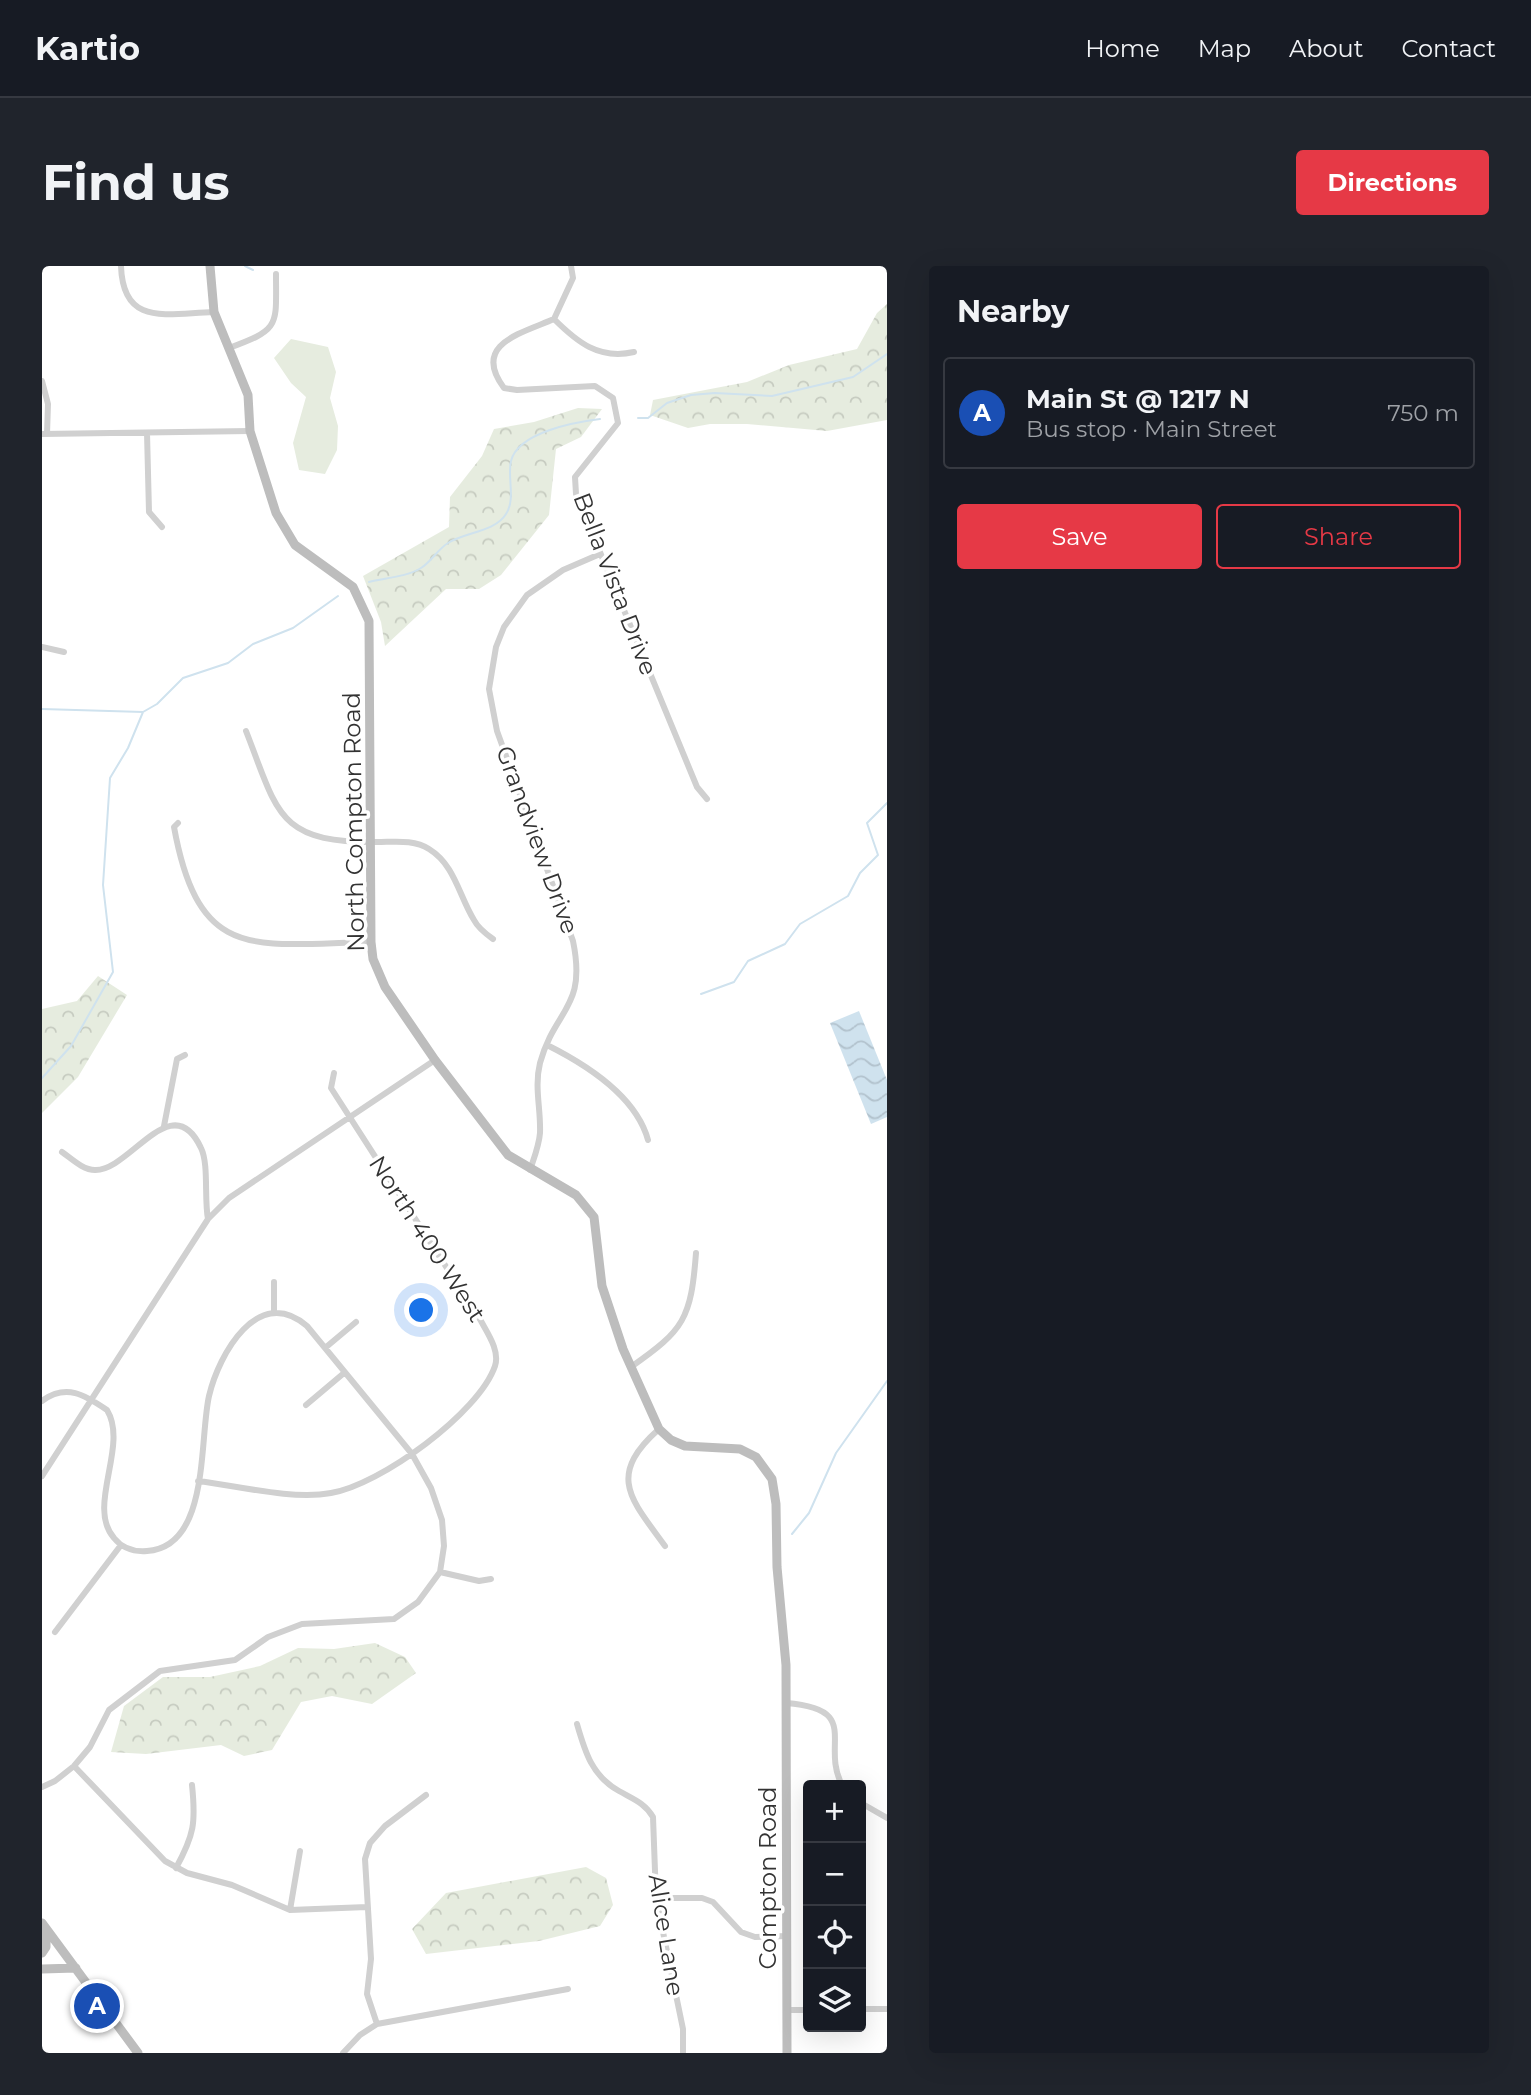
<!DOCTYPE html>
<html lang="en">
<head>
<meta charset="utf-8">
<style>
  body { margin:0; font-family:Montserrat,sans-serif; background:#20242c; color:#f1f3f6 }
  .controls { position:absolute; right:21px; bottom:21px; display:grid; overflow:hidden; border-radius:7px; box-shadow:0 7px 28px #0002 }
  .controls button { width:63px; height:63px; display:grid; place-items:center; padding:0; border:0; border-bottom:2px solid #363941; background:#171b24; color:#f1f3f6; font:35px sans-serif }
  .you { position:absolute; left:380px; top:1045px; width:24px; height:24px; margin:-18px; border:5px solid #fff; border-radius:50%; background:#1a73e8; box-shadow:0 0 0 10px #1a73e833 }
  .badge { display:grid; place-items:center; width:46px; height:46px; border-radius:50%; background:#e63946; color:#fff; font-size:23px; font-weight:700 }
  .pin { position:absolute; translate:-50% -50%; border:4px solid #fff; box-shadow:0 2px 7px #0006 }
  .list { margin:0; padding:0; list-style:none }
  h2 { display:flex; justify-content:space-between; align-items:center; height:91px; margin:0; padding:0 28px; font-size:30px }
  h2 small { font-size:23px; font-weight:400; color:#9ea1a6 }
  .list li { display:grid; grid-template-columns:46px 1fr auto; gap:21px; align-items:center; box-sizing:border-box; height:112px; margin:0 14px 14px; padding:0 14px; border:2px solid #363941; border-radius:7px }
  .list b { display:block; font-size:26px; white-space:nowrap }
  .list p { margin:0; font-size:23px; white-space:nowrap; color:#9ea1a6 }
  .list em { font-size:23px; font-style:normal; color:#9ea1a6 }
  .actions { display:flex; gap:14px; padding:21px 28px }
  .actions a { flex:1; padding:16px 0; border:2px solid #e63946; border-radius:7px; text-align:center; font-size:24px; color:#e63946 }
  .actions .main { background:#e63946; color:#fff }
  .icon { flex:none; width:38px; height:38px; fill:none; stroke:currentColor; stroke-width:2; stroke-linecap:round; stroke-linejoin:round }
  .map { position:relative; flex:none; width:845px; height:1787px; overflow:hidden; border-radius:7px }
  header { display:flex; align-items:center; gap:42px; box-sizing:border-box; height:98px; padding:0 35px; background:#171b24; border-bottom:2px solid #363941 }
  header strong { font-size:33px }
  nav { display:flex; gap:38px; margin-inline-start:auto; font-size:24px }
  .intro { display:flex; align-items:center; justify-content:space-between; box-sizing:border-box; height:168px; padding:0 42px }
  h1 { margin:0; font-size:49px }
  .button { padding:18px 32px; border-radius:7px; background:#e63946; color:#fff; font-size:24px; font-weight:700 }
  main { display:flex; gap:42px; padding:0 42px }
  aside { flex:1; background:#171b24; border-radius:7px; box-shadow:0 7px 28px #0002 }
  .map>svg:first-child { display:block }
</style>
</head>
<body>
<header>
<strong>Kartio</strong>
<nav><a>Home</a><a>Map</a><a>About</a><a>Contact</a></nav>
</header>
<div class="intro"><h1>Find us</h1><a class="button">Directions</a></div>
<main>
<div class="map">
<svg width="845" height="1787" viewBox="0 0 845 1787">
  <defs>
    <pattern id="forest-crowns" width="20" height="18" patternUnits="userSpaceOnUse" patternTransform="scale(1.75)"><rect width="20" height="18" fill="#e6ecdf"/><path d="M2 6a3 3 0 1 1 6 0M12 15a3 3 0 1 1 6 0" fill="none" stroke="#c6cbc0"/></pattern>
    <pattern id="water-waves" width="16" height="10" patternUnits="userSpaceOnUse" patternTransform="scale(1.75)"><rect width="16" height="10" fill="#cfe2ee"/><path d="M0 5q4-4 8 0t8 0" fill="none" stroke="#b2c2cd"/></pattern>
  </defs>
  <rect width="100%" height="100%" fill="#fff"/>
  <!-- grass -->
  <path fill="#e6ecdf" d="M 249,73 L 286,81 L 294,106 L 288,132 L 296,160 L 295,184 L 283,208 L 257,204 L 251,177 L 264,131 L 249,117 L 232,92 Z"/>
  <!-- forest -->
  <path fill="url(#forest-crowns)" d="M 845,38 L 845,154 L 785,165 L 705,158 L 668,158 L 646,162 L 608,149 L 611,134 L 705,116 L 747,99 L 815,83 L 835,47 Z
    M 536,142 L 560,143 L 539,171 L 514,183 L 507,249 L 459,309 L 437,323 L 404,323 L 343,380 L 339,356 L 321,310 L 407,261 L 408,231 L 440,190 L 452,163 L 492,156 Z
    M 56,710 L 85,729 L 36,811 L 0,847 L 0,743 L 35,735 Z
    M 333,1377 L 363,1391 L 374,1407 L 330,1438 L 290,1430 L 259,1436 L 230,1484 L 202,1490 L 179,1479 L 104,1488 L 69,1486 L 82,1440 L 121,1411 L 168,1411 L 218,1400 L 256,1382 L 292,1383 Z
    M 544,1601 L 564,1612 L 571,1639 L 558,1660 L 497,1675 L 384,1688 L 370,1663 L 404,1627 Z"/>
  <!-- water -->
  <path fill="url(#water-waves)" d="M 817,745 L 845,814 L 845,851 L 829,858 L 788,757 Z"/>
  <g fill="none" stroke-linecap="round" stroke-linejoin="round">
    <!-- stream -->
    <path stroke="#cfe2ee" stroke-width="2" d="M 203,0 L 211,4
      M 596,152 L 606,152 L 625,137 L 649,129 L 673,127 L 730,130 L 811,111 L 845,88
      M 327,316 C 342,312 365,311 379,302 C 389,296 396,283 406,277 C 423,266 453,266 464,248 C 474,233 465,211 469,195 C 476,166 534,156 558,153
      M 0,443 L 101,446 L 115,438 L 141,412 L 186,397 L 211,378 L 251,362 L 296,330
      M 659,728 L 692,716 L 706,695 L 743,678 L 758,658 L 806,630 L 818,607 L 836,589 L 825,557 L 845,537
      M 0,812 L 29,780 L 71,706 L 61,619 L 68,512 L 86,482 L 101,446
      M 750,1268 L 767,1247 L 794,1187 L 845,1115"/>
    <!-- street -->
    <path stroke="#d0d0d0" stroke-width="6" d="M 79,0 C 81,62 126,47 172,46
      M 529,0 L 531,12 L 512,53 C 480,67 429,78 462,122 L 475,124 L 553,120 L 571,132 L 576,157 L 533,211 L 534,228 L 655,521 L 665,533
      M 512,53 C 535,76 557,94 592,86
      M 187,82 C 239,63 234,60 234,8
      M 0,115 L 6,138 L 5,168
      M 105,167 L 107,246 L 120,261
      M 0,168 L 208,165
      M 0,381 L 22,386
      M 204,465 C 236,547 235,577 335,576 C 352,576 372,573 387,583 C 413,599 417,630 432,654 C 436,662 444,668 451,673
      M 136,557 L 132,561 C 157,698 213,678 329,676
      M 505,779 C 543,798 594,830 606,874
      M 122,860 L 135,793 L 143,789
      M 20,886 C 30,893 41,904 53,904 C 88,905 130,820 159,882 C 167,898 162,933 166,953
      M 488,904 C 492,892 497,880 498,867 C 499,843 492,821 498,797 C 513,742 545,743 531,675 L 455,465 L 447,423 L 454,381 L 462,361 L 485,329 L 521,304 L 558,288
      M 232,1016 L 232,1045
      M 283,1082 L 314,1056
      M 589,1101 C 642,1064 649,1053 654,987
      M 0,1135 C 24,1117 43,1129 65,1144 C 87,1180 44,1240 72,1272 C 80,1282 92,1286 105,1285 C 168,1281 157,1174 167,1130 C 177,1088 216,1018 265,1060 L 370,1188 L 389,1222 L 400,1254 L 402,1280 L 398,1306 L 376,1336 L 352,1353 L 260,1358 L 226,1371 L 193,1394 L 118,1405 L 67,1444 L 48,1481 L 32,1500 L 13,1515 L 0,1521
      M 264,1139 L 302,1107
      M 617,1163 C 564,1210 589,1233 623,1280
      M 0,1210 L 166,953 L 187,932 L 393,794
      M 156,1215 C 196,1220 250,1234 289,1227 C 338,1219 437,1147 453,1100 C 458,1085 446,1068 439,1055 L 289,822 L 292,807
      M 398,1306 L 437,1315 L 449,1313
      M 13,1366 L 79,1279
      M 744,1437 C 821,1443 778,1478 800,1519
      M 535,1458 C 543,1486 550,1510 577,1525 C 591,1533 603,1537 611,1551 L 614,1632 L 641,1763 L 641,1787
      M 32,1500 L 123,1595 L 145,1607 L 190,1619 L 248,1644 L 325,1641
      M 819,1537 L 845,1552
      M 134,1602 C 152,1569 154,1557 150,1519
      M 614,1632 L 660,1632 L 671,1636 L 699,1666 L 713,1671 L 746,1670
      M 248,1644 L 258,1585
      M 819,1743 L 845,1743
      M 745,1744 L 766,1744
      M 335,1758 L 325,1728 L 329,1693 L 323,1593 L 328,1577 L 343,1560 L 384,1529
      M 301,1787 L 318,1769 L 335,1758 L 526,1723"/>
    <!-- secondary -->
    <path stroke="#bdbdbd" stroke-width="9" d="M 168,0 L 172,46 L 206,129 L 208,165 L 234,247 L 253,279 L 311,321 L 327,355 L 329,676 L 331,693 L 343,721 L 393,794 L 466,889 L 534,929 L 552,951 L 560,1020 L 581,1083 L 617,1163 L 629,1174 L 643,1180 L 698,1183 L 714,1191 L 730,1213 L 734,1238 L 735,1301 L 744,1399 L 745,1787
      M 0,1657 L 96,1787
      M 0,1687 L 4,1681 L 4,1664
      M 0,1703 L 34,1702"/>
  </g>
  <g text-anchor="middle" stroke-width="7" stroke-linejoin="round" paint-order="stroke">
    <!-- street labels -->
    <g font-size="24" fill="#333" stroke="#fff">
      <text transform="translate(573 318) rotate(69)" y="8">Bella Vista Drive</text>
      <text transform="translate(312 556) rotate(-91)" y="8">North Compton Road</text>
      <text transform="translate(495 574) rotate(70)" y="8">Grandview Drive</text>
      <text transform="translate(385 973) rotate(57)" y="8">North 400 West</text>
      <text transform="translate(726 1612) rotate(-90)" y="8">Compton Road</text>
      <text transform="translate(624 1669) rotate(81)" y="8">Alice Lane</text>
    </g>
  </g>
</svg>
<div class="controls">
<button>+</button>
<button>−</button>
<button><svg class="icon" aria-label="locate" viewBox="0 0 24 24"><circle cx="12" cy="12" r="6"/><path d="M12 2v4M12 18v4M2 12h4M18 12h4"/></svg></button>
<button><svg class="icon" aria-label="layers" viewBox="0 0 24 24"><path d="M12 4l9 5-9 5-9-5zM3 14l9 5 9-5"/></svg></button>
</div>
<div class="you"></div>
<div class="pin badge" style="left:55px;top:1740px;background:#1a4fb4">A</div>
</div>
<aside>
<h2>Nearby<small></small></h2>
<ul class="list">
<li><span class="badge" style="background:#1a4fb4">A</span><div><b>Main St @ 1217 N</b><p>Bus stop · Main Street</p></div><em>750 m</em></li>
</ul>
<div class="actions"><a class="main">Save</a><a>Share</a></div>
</aside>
</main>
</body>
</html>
